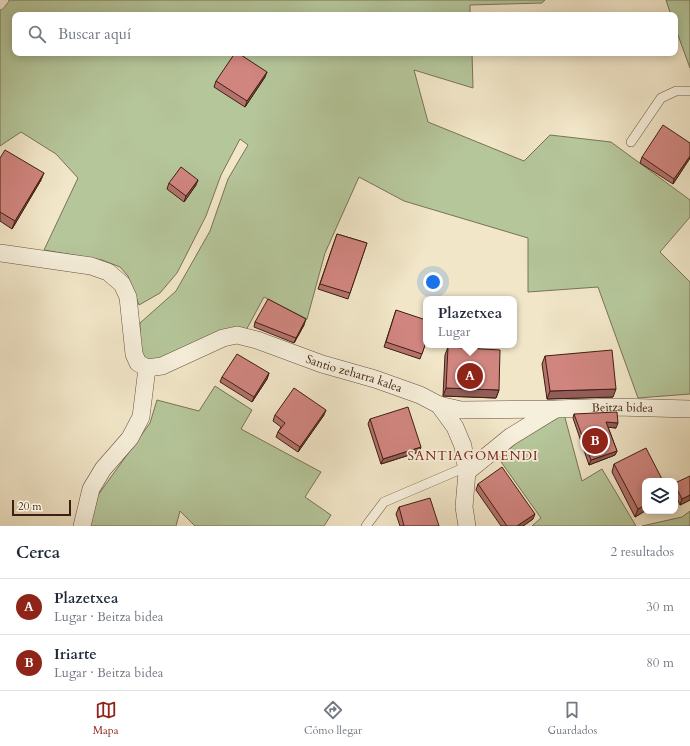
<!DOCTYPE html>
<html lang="es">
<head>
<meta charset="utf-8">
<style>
  body { margin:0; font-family:Cardo,serif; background:#f6f6f7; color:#1f2937 }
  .controls { position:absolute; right:12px; bottom:12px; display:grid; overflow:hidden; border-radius:8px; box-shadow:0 2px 10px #0003 }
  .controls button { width:36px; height:36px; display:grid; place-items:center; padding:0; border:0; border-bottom:1px solid #e0e1e3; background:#fff; color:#1f2937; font:20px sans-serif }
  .scale { position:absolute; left:12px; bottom:10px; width:59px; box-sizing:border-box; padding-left:4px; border:2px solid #3f1e11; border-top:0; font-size:11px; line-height:14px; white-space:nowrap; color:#3f1e11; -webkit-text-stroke:3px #f6efdb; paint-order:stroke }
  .you { position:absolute; left:433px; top:282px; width:14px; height:14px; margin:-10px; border:3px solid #fff; border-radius:50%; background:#1a73e8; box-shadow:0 0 0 6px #1a73e833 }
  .badge { display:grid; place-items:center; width:26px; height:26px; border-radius:50%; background:#8f2418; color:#fff; font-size:13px; font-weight:700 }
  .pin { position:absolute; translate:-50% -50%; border:2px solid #fff; box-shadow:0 1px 4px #0006 }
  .popup { position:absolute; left:423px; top:296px; width:94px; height:52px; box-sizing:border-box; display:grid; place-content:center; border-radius:8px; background:#fff; filter:drop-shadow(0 1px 3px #0005); font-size:13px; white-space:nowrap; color:#747a83 }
  .popup b { font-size:15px; color:#1f2937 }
  .popup::after { content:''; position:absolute; left:50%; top:100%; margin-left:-8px; border:8px solid transparent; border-top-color:#fff }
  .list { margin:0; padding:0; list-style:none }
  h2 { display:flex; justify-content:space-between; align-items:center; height:52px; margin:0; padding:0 16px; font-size:17px }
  h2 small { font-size:13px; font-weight:400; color:#747a83 }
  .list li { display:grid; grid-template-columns:26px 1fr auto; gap:12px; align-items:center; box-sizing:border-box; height:56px; padding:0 16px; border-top:1px solid #e0e1e3 }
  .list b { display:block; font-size:15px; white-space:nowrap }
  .list p { margin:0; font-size:13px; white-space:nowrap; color:#747a83 }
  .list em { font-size:13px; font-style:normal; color:#747a83 }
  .icon { flex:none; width:22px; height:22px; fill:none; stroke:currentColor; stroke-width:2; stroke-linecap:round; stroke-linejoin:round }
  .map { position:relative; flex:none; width:690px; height:526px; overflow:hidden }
  .search { position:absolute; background:#fff; box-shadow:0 2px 10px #0003; left:12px; right:12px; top:12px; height:44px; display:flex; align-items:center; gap:10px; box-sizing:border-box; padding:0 14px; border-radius:8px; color:#747a83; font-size:15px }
  .sheet { height:164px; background:#fff }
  nav { display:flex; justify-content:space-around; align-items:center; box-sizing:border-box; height:56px; border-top:1px solid #e0e1e3; background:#fff; font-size:11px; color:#747a83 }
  nav a { display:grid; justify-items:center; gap:2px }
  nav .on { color:#8f2418 }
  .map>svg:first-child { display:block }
</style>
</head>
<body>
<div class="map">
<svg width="690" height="526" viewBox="0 0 690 526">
  <rect width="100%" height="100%" fill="#f1e6c8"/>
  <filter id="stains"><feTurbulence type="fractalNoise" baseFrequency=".005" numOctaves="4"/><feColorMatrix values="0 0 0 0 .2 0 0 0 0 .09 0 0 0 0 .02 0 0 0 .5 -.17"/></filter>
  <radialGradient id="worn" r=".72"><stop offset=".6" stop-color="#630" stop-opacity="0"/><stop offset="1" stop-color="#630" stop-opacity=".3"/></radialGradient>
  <!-- green -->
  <path fill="#b5c69a" stroke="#7a7256" d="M 0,0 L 545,0 L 542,3 L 470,5 L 470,15 L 15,15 L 15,53 L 472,53 L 473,88 L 414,70 L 428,122 L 524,161 L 550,135 L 611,142 L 690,200 L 690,217 L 660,252 L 690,282 L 690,394 L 638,398 L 598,287 L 528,292 L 528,238 L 404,201 L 359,177 L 325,253 L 307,319 L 264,297 L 244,334 L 158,364 L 144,357 L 140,348 L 140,323 L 176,291 L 210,231 L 228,179 L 248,145 L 240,139 L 221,175 L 206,216 L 177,273 L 160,293 L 139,305 L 128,276 L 120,267 L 102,260 L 44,250 L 78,178 L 56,154 L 21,132 L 0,146 Z
    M 666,0 L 690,0 L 690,68 L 675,27 L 675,15 L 671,15 Z
    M 215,386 L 252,410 L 241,429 L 321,472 L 305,497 L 331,515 L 324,526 L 195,526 L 180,511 L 176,526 L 90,526 L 98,495 L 150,423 L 157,400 L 199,411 Z
    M 564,414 L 582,481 L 602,469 L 636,526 L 532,526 L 541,518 L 499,459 L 517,442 Z
    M 690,511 L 690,526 L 642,526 L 682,517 Z"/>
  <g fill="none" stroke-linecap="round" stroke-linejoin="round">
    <!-- service casing -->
    <g stroke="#6c503f" stroke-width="10">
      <path id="service" d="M 0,5 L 4,0
        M 631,142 L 661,98 L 676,91 L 690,91
        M 366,526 L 384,502 L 466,467"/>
    </g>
    <!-- minor casing -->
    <g stroke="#6c503f" stroke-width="18">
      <g id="minor">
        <path id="s1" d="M 0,253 L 91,266 L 108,272 L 122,284 L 128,297 L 134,354 L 138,363 L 147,368 L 162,366 L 223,338 L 237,335 L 257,340 L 322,364 L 375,379 L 420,395 L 439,405 L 455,427 L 463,446 L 467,472 L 464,507 L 467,526"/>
        <path id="s2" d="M 439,405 L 461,410 L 555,409 L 616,407 L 690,409"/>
        <path d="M 467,472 L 510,437 L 554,410"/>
        <path d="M 82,526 L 91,489 L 103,469 L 130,438 L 141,417 L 147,368"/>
      </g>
    </g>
    <!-- service -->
    <use href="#service" stroke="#f6efdb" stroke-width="9"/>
    <!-- minor -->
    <use href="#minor" stroke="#f6efdb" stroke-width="17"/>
  </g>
  <!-- wall -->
  <path fill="#b3726d" stroke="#3f1e11" d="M 265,77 L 245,107 L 214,87 L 216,81 Z
    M 690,143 L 690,158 L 673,184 L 640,163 L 642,157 Z
    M 0,158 L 41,180 L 12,229 L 0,221 Z
    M 169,183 L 196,185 L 184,202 L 167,189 Z
    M 337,234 L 367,243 L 348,299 L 318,289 Z
    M 396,310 L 426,342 L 420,359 L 384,347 Z
    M 255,322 L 304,325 L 294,343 L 254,327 Z
    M 448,347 L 499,390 L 496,398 L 443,396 L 445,355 Z
    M 545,356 L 613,397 L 547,399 L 542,364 Z
    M 269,373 L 267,379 L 252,402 L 220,382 L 222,377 Z
    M 574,414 L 616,428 L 608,427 L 617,451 L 615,455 L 589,465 L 573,418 Z
    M 275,415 L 324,415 L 298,452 L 276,437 L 278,432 L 281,427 L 273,421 Z
    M 370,419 L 419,452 L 381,464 L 368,424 Z
    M 614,464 L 645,511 L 635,517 L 612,472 Z
    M 675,483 L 690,500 L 680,505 L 675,494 Z
    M 478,484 L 533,519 L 523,526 L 501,526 L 476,490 Z
    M 399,507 L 439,526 L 400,526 L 396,514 Z"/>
  <!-- shaded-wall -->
  <path fill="#925d59" stroke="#3f1e11" d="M 267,72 L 265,77 L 245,107 L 247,101 Z
    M 690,156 L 690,158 L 673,184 L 674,179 Z
    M 44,173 L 41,180 L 12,229 L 15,221 Z
    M 198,180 L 196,185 L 184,202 L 186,196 Z
    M 306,319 L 304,325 L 294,343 L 296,338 Z
    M 269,373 L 267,379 L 252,402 L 254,397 Z
    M 446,388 L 499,390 L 496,398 L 443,396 Z
    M 616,389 L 613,397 L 547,399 L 550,391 Z
    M 326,410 L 324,415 L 298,452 L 300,447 Z
    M 606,422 L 618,423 L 616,428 L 605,427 Z
    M 421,447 L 419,452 L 381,464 L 383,459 Z
    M 617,451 L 615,455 L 589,465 L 591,460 Z
    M 690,495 L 690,500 L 680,505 L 682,499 Z
    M 645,505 L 645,511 L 635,517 L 638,509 Z
    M 535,514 L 533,519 L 523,526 L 517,526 Z"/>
  <!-- building -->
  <path fill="#d0857f" stroke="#3f1e11" d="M 235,53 L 238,53 L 267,72 L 247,101 L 216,81 Z
    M 663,125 L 690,143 L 690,156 L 674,179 L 642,157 Z
    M 5,150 L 44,173 L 15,221 L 0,212 L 0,158 Z
    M 181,167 L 198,180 L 186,196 L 169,183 Z
    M 337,234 L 367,243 L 350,293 L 320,284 Z
    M 268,299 L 306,319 L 296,338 L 255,322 Z
    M 396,310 L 426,320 L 426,342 L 422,354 L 386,342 Z
    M 448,347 L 500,350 L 499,390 L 446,388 Z
    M 612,350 L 616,389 L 550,391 L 545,356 Z
    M 237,354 L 269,373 L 254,397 L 222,377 Z
    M 294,388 L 326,410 L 300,447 L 278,432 L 285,423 L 275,415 Z
    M 408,407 L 421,447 L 383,459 L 370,419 Z
    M 617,412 L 618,423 L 606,422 L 617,451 L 591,460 L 574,414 Z
    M 646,448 L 663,481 L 645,481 L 645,505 L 638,509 L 614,464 Z
    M 502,467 L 535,514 L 517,526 L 507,526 L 478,484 Z
    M 690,476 L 690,495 L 682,499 L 675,485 L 675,483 Z
    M 430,498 L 439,526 L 404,526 L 399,507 Z"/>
  <g text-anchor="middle" stroke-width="3.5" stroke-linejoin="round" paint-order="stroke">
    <!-- street labels -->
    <g font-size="12" fill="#3f1e11" stroke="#f6efdb">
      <text dy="4" stroke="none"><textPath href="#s1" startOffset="440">Santio zeharra kalea</textPath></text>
      <text dy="4" stroke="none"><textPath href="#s2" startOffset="184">Beitza bidea</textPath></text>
    </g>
    <!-- neighbourhood labels -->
    <g font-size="13" letter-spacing="1" fill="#7a1f14" stroke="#f6efdb">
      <text x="473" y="460">SANTIAGOMENDI</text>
    </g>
  </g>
  <rect width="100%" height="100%" filter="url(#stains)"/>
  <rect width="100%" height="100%" fill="url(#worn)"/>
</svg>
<div class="controls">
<button><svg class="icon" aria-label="layers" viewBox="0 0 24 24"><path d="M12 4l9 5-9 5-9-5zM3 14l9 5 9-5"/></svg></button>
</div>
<div class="scale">20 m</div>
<div class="you"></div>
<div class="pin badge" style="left:470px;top:376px">A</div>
<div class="popup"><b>Plazetxea</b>Lugar</div>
<div class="pin badge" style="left:595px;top:441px">B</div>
<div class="search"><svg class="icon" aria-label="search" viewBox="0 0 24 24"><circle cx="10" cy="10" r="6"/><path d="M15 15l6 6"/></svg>Buscar aquí</div>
</div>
<section class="sheet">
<h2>Cerca<small>2 resultados</small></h2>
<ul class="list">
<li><span class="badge">A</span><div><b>Plazetxea</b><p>Lugar · Beitza bidea</p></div><em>30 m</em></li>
<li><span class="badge">B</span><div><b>Iriarte</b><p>Lugar · Beitza bidea</p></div><em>80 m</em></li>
</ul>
</section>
<nav>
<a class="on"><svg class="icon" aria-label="map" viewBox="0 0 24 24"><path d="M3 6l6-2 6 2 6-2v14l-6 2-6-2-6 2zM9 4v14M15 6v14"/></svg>Mapa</a>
<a><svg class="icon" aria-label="directions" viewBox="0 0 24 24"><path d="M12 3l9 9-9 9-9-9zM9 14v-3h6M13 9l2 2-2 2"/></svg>Cómo llegar</a>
<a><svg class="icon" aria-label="saved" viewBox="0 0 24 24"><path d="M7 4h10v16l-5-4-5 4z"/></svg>Guardados</a>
</nav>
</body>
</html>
